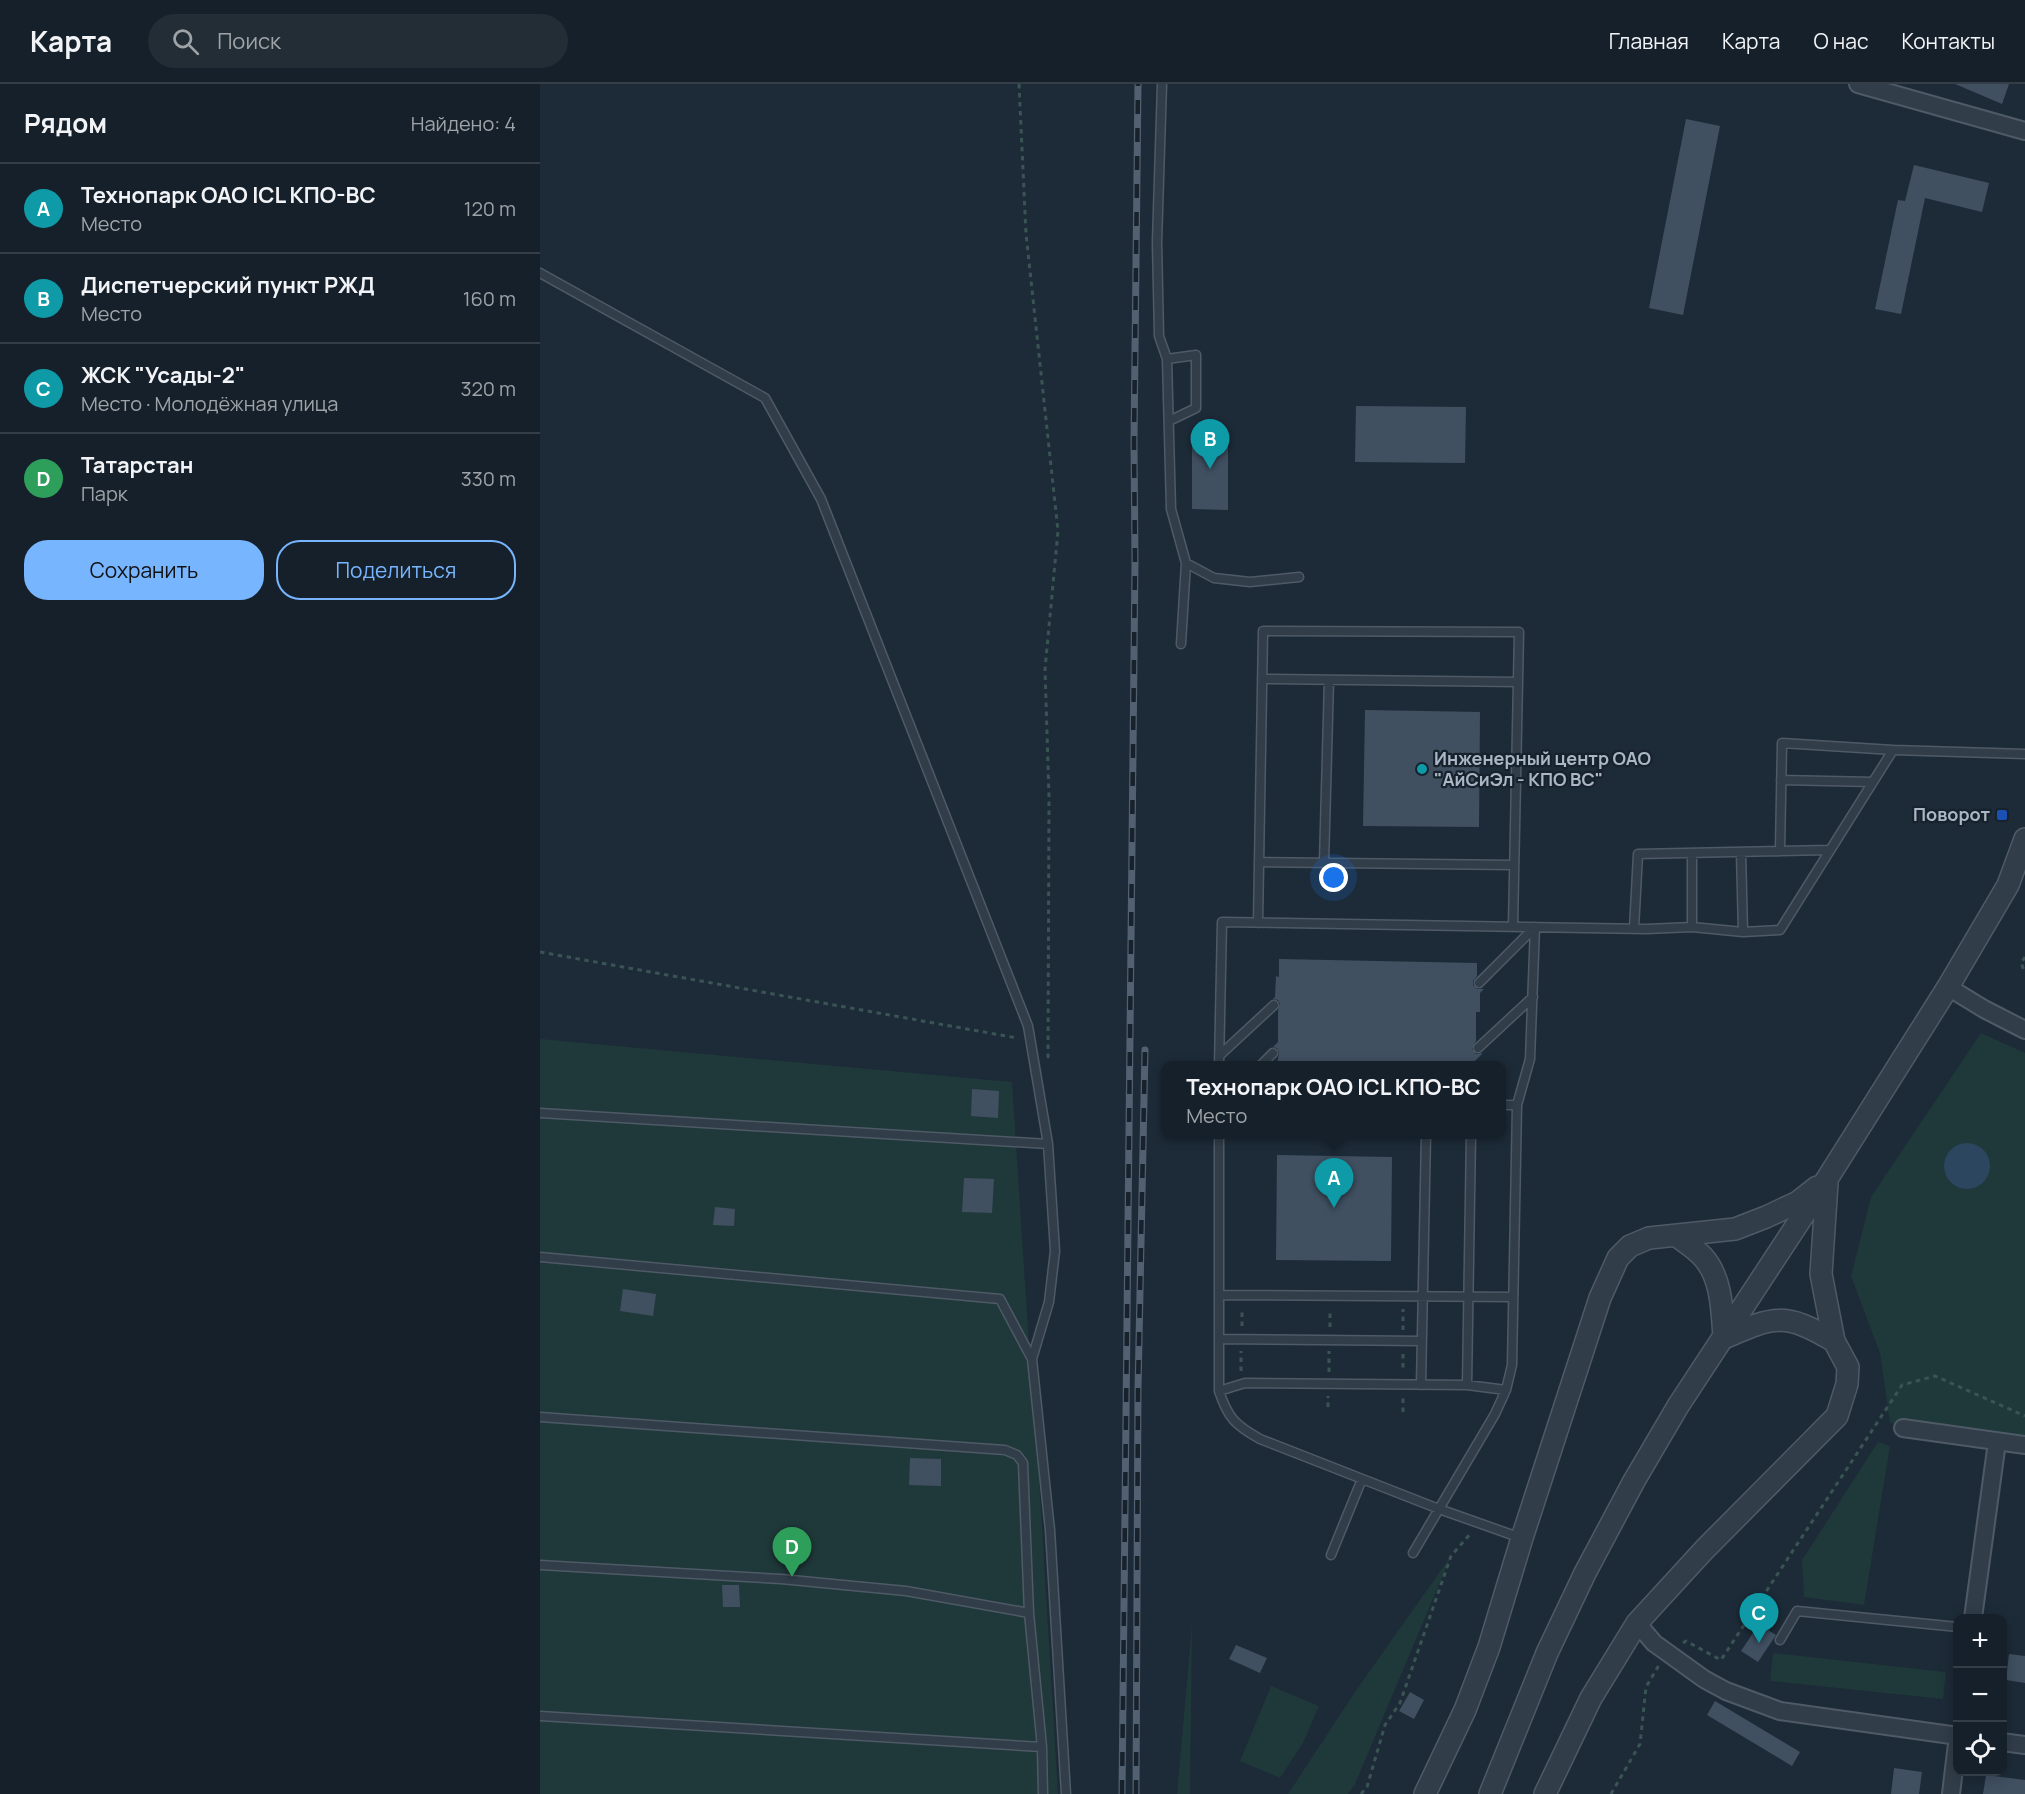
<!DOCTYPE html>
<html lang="ru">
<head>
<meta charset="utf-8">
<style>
  body { margin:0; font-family:Manrope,sans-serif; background:#232d36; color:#f1f3f6 }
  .controls { position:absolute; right:18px; bottom:18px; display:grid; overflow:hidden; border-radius:12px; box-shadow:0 3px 15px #0003 }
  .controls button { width:54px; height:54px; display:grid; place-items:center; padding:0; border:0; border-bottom:2px solid #353e47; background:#16202a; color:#f1f3f6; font:30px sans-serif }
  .you { position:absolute; left:794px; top:794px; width:21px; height:21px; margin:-15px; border:4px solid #fff; border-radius:50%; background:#1a73e8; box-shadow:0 0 0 9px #1a73e833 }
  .badge { display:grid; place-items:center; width:39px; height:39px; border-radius:50%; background:#77b5ff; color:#fff; font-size:20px; font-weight:700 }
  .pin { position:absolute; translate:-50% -50px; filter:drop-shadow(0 2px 3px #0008) }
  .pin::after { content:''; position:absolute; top:32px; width:21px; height:18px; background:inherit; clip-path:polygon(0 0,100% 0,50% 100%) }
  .popup { position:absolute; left:621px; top:977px; width:345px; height:78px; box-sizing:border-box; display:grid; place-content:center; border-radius:12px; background:#16202a; filter:drop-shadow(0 2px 4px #0005); font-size:20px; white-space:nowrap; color:#9ea3a8 }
  .popup b { font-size:22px; color:#f1f3f6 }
  .popup::after { content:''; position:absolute; left:50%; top:100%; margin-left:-12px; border:12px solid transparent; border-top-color:#16202a }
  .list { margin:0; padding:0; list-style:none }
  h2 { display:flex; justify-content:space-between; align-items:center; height:78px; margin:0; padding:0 24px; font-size:26px }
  h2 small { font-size:20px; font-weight:400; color:#9ea3a8 }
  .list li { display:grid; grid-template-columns:39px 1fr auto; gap:18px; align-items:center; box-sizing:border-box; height:90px; padding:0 24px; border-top:2px solid #353e47 }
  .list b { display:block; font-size:22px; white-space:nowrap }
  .list p { margin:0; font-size:20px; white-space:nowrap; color:#9ea3a8 }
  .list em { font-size:20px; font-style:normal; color:#9ea3a8 }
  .actions { display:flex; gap:12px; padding:18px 24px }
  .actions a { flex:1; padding:14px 0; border:2px solid #77b5ff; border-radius:24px; text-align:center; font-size:21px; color:#77b5ff }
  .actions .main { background:#77b5ff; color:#111 }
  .icon { flex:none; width:33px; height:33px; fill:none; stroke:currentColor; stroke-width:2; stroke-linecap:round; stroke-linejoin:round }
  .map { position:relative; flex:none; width:1485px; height:1710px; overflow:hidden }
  header { display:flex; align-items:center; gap:36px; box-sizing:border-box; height:84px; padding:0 30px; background:#16202a; border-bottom:2px solid #353e47 }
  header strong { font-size:28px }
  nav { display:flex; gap:33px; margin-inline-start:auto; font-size:21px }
  .search { width:420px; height:54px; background:#232d36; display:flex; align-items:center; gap:15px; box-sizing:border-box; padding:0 21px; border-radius:33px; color:#9ea3a8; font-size:22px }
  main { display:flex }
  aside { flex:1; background:#16202a }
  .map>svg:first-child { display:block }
</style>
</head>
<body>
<header>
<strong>Карта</strong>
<div class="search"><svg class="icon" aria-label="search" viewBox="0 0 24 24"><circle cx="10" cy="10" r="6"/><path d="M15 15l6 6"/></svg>Поиск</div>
<nav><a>Главная</a><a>Карта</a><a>О нас</a><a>Контакты</a></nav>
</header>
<main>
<aside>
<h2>Рядом<small>Найдено: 4</small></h2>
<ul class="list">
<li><span class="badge" style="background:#0f9aa8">A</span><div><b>Технопарк OAO ICL КПО-ВС</b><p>Место</p></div><em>120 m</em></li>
<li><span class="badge" style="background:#0f9aa8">B</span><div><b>Диспетчерский пункт РЖД</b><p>Место</p></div><em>160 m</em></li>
<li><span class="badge" style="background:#0f9aa8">C</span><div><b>ЖСК &quot;Усады-2&quot;</b><p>Место · Молодёжная улица</p></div><em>320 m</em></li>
<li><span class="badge" style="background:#2e9e5b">D</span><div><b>Татарстан</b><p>Парк</p></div><em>330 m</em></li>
</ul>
<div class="actions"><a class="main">Сохранить</a><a>Поделиться</a></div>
</aside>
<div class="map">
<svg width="1485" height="1710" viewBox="0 0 1485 1710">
  <rect width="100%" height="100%" fill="#1d2b38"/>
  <!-- green -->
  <path fill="#1f3839" d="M 1441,949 L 1485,969 L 1485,1353 L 1350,1339 L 1340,1269 L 1311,1192 L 1331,1113 Z
    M 0,955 L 472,998 L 489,1261 L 492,1275 L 518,1710 L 0,1710 Z
    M 1338,1358 L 1350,1362 L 1324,1521 L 1264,1513 L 1262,1476 Z
    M 911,1472 L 815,1700 L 808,1710 L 748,1710 L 817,1605 Z
    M 652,1541 L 650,1710 L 637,1710 Z
    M 1233,1569 L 1406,1588 L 1403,1615 L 1230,1597 Z
    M 731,1602 L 779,1622 L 763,1659 L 740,1694 L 700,1677 Z"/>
  <!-- water -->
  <path fill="#2d465f" d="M1404 1082a23 23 0 1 1 46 0a23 23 0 1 1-46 0Z"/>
  <!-- building -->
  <path fill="#405061" d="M 1415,0 L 1469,0 L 1462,20 Z
    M 1146,35 L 1180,42 L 1143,231 L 1109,224 Z
    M 1374,81 L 1449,99 L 1442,128 L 1385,114 L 1361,230 L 1335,225 L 1358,116 L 1365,117 Z
    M 816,322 L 926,323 L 925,379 L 815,378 Z
    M 652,350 L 688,350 L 688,426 L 652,425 Z
    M 825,626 L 940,628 L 939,743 L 823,742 Z
    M 739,875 L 937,879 L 937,892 L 933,897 L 933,901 L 937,905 L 944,905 L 940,909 L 940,928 L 936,928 L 936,957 L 932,965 L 936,970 L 943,969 L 935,977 L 935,981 L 737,981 L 739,968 L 737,964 L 733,963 L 738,958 L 738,926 L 740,920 L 738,916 L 733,915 L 735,913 L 736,892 L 739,893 Z
    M 432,1005 L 459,1007 L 458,1034 L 431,1032 Z
    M 737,1071 L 852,1073 L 851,1177 L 736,1176 Z
    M 424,1094 L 454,1095 L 452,1129 L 422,1128 Z
    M 175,1123 L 195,1125 L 194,1142 L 173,1141 Z
    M 83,1205 L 116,1210 L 113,1232 L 80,1227 Z
    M 370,1374 L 401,1375 L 401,1402 L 369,1401 Z
    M 182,1501 L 199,1501 L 200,1523 L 183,1523 Z
    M 1219,1540 L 1236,1551 L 1218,1578 L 1201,1567 Z
    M 696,1561 L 727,1574 L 720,1589 L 689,1575 Z
    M 1469,1570 L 1485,1572 L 1485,1599 L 1466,1596 Z
    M 870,1608 L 884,1616 L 874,1635 L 859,1627 Z
    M 1175,1617 L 1260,1668 L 1252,1682 L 1167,1631 Z
    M 1354,1684 L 1382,1688 L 1379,1710 L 1351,1710 Z
    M 1446,1691 L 1485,1696 L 1485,1710 L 1443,1710 Z"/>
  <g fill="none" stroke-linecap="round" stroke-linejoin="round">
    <!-- service casing -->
    <g stroke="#4f5a67" stroke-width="11">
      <path id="service" d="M 622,0 L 617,158 L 619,252 L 627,275
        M 0,189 L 225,314 L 281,415 L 488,942 L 508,1060 L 515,1167 L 509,1218 L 492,1275
        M 629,337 L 656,324 L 656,271 L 627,275 L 631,425 L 646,479 L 641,560
        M 646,479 L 674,494 L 710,498 L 759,493
        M 722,595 L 978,598
        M 1241,696 L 1333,698
        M 1240,767 L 1290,766
        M 1201,768 L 1203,848
        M 719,778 L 974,781
        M 784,779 L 789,596
        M 718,839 L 723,547 L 979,548 L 973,842
        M 1152,843 L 1152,769
        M 1094,845 L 1098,770 L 1240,767 L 1242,659 L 1353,666
        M 939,899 L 995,843
        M 938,964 L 993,913
        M 680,971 L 734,921
        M 679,982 L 682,838 L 1107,845 L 1152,843 L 1203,848 L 1240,846 L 1353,666 L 1485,670
        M 720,982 L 733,969
        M 962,1021 L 977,1021
        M 0,1029 L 508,1060
        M 679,1050 L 679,1307 C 688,1334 695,1341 720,1355 L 899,1425 L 981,1454
        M 0,1173 L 460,1215 L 492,1275 L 510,1446 L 526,1710
        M 679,1211 L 973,1213
        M 679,1255 L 881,1257
        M 881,1301 L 886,1050
        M 927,1301 L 931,1050
        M 679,1307 L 705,1299 L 927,1301 L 966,1306
        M 0,1333 L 465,1366 L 477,1371 L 483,1379 L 489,1529 L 502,1663 L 503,1710
        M 873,1469 L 955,1330 L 966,1306 L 972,1281 L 977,1021 L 990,975 L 995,843
        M 791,1471 L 822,1395
        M 0,1481 L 241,1495 L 366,1507 L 489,1529
        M 1240,1556 L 1257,1527 L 1418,1543
        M 0,1632 L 502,1663"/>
    </g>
    <!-- minor casing -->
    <g stroke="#4f5a67" stroke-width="20">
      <path id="minor" d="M 1318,0 L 1485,47
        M 1408,903 L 1444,925 L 1485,946
        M 1363,1344 L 1485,1361
        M 1433,1534 L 1457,1358
        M 1097,1539 L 1114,1559 L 1164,1595 L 1186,1607 L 1240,1627 L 1418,1652
        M 1462,1658 L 1485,1661
        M 1411,1710 L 1418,1651"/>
    </g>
    <!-- tertiary casing -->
    <g stroke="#4f5a67" stroke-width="24">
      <path id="tertiary" d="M 1137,1152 C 1146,1159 1156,1165 1163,1173 C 1182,1194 1182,1226 1184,1254
        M 1184,1254 C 1234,1232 1245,1228 1294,1257
        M 885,1710 L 925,1626 L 949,1563 L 982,1454 L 1060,1214 L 1078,1174 L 1090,1162 L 1109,1154 L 1195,1145 L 1226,1133 L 1258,1118 L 1277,1103
        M 950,1710 L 1007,1569 L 1045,1489 L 1094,1397 L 1138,1322 L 1287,1095 L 1408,903 L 1468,801 L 1485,755
        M 1005,1710 L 1051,1614 L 1097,1539 L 1164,1466 L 1297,1332 L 1307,1300 L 1308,1283 L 1294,1257 L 1281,1190 L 1287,1099"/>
    </g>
    <!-- path -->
    <path stroke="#3a5454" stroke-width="3" stroke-dasharray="4.5 4.5" stroke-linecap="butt" d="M 479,0 L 486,150 L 518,447 L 505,585 L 509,713 L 508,975
      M 0,868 L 477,954
      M 1485,873 L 1481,879 L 1485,889
      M 702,1242 L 702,1225
      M 790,1243 L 790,1225
      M 863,1246 L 863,1225
      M 863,1270 L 863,1288
      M 701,1287 L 701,1267
      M 789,1288 L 789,1267
      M 788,1323 L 788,1312
      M 863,1328 L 863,1312
      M 1143,1559 L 1146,1557 L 1181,1576 L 1362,1301 L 1395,1292 L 1485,1332
      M 821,1710 L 827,1703 L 845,1641 L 860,1619 L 911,1472 L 931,1449
      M 1071,1710 L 1100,1660 L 1106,1603 L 1119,1581"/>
    <!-- service -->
    <use href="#service" stroke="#313d49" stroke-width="8"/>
    <!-- minor -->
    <use href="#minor" stroke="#313d49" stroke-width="16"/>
    <!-- tertiary -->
    <use href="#tertiary" stroke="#313d49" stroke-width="21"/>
    <!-- rail casing -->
    <g stroke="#526171" stroke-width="7">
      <path id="rail" d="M 582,1710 L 595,478 L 594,358 L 598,0
        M 596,1710 L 598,1305 L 605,966"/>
    </g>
    <!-- rail -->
    <use href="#rail" stroke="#17222d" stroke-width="4.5" stroke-dasharray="14" stroke-linecap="butt"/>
  </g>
  <!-- markers -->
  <circle fill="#0f9aa8" stroke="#17222d" stroke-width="2" cx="882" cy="685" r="6"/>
  <rect fill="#1a4fb4" stroke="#17222d" stroke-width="2" x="1456" y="725" width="12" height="12" rx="3"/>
  <g text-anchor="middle" stroke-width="4.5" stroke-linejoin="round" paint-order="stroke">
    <!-- poi labels -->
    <g font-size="18" font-weight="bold" fill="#abb7c6" stroke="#17222d" text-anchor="start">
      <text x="894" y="681">Инженерный центр ОАО<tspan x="894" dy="21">"АйСиЭл - КПО ВС"</tspan></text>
      <text x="1450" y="737" text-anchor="end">Поворот</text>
    </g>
  </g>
</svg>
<div class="controls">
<button>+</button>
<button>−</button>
<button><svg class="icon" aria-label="locate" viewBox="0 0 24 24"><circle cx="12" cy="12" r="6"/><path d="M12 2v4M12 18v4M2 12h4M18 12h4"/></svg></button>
</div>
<div class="you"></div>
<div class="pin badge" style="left:794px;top:1124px;background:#0f9aa8">A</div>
<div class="popup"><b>Технопарк OAO ICL КПО-ВС</b>Место</div>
<div class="pin badge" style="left:670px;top:385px;background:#0f9aa8">B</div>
<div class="pin badge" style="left:1219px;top:1559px;background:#0f9aa8">C</div>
<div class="pin badge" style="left:252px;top:1493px;background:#2e9e5b">D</div>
</div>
</main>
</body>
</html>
